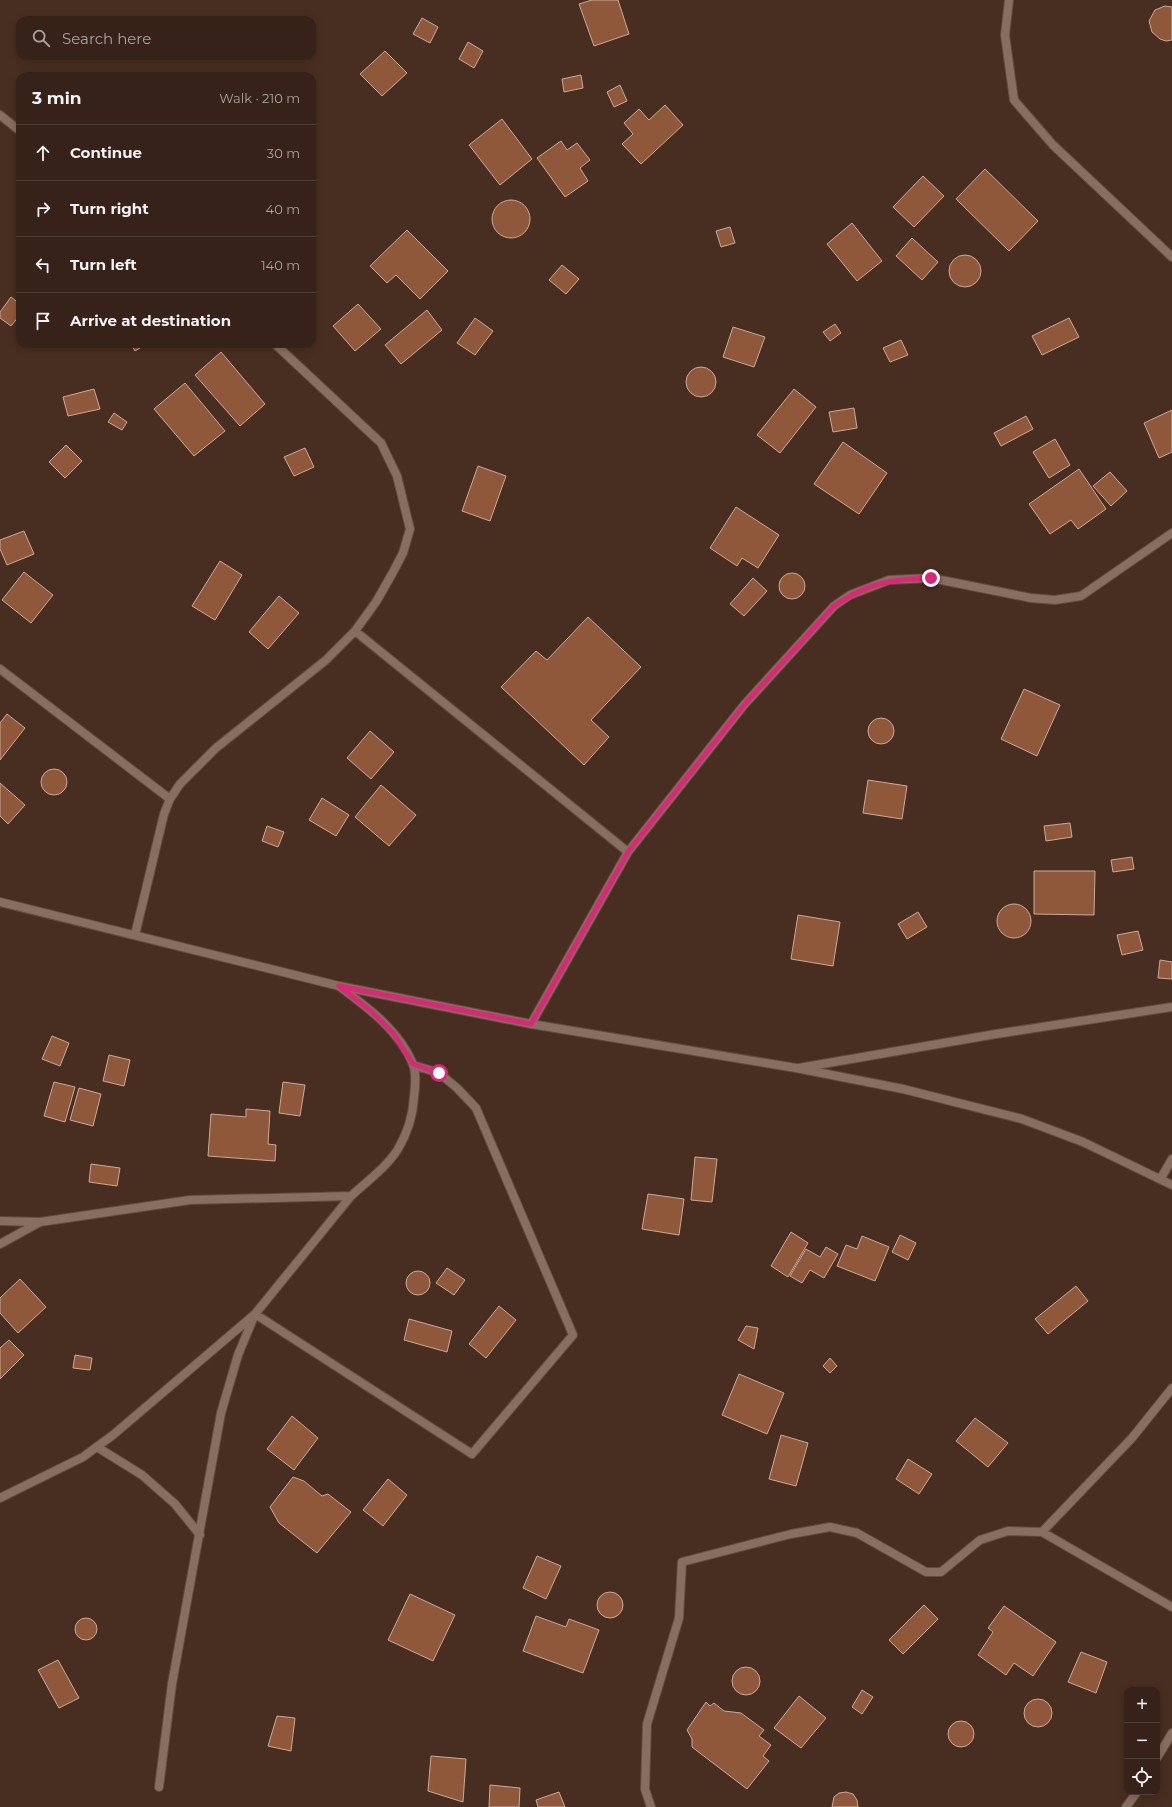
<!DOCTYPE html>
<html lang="en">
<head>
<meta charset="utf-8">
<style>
  body { margin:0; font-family:Montserrat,sans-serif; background:#3d2a21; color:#f1f3f6 }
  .controls { position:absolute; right:12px; bottom:12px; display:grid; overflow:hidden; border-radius:8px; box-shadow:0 2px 10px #0003 }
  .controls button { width:36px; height:36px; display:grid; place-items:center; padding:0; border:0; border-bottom:1px solid #503f37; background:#362218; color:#f1f3f6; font:20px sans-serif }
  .stop { position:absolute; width:12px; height:12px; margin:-9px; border:3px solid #db2777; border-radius:50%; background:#fff }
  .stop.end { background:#db2777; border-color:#fff; box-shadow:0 1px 4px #0008 }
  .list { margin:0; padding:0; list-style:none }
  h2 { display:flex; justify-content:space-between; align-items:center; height:52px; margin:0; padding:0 16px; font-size:17px }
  h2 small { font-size:13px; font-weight:400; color:#aaa4a2 }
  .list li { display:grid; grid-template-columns:26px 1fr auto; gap:12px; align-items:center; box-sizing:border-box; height:56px; padding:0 16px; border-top:1px solid #503f37 }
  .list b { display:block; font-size:15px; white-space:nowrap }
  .list em { font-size:13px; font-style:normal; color:#aaa4a2 }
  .icon { flex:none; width:22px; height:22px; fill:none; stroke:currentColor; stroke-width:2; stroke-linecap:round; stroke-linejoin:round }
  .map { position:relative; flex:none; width:1172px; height:1807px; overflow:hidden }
  .search { position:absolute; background:#362218; box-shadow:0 2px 10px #0003; left:16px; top:16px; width:300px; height:44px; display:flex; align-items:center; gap:10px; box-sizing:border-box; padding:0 14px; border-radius:12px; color:#aaa4a2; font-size:15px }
  .panel { position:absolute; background:#362218; box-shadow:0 2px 10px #0003; left:16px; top:72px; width:300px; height:276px; border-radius:12px }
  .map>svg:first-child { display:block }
</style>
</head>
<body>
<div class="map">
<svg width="1172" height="1807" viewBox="0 0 1172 1807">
  <rect width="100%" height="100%" fill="#482e20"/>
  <!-- building -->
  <path fill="#90583a" stroke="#cbaa9a" d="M 592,0 L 618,0 L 629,34 L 594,46 L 579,4 Z
    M 1165,6 L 1172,7 L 1172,40 L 1166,41 L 1160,39 L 1152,32 L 1149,21 L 1155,10 Z
    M 422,18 L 438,27 L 430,43 L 413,34 Z
    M 468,42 L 483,51 L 474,68 L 459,59 Z
    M 385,51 L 407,73 L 382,96 L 360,74 Z
    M 581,75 L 583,88 L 564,92 L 562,79 Z
    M 620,85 L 627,101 L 614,107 L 607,92 Z
    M 665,105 L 683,125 L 641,164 L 622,144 L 633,134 L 624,123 L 639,109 L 649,120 Z
    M 502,119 L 532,159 L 500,185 L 469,145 Z
    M 561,141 L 567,150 L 577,143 L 590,160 L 580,168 L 588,181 L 565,197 L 537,158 Z
    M 985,169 L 1038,221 L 1009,251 L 956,199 Z
    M 923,176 L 944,196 L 914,227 L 893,207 Z
    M492 219a19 19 0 1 1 38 0a19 19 0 1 1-38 0Z
    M 852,223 L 882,261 L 857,281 L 827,244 Z
    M 730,227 L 735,243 L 721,247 L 716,231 Z
    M 407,230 L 448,271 L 420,299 L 396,275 L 387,283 L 370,266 Z
    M 912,238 L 938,262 L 922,280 L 896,256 Z
    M949 271a16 16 0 1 1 32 0a16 16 0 1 1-32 0Z
    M 562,265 L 579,279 L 566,294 L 549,280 Z
    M 11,297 L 20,304 L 20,315 L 11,326 L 0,318 L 0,312 Z
    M 358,304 L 381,329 L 355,351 L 333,326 Z
    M 427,310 L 442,330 L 401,364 L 385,345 Z
    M 475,318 L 493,331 L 475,355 L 457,343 Z
    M 1069,318 L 1079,337 L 1042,355 L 1032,336 Z
    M 835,324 L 841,333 L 830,341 L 823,332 Z
    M 733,327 L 765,337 L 754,367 L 723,357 Z
    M 901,340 L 908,355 L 890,362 L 883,348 Z
    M 131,344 L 144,344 L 145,345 L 135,351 Z
    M 221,352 L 265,404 L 240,426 L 195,375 Z
    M686 382a15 15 0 1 1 30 0a15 15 0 1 1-30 0Z
    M 185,383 L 225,431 L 194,456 L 154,409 Z
    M 94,389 L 100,409 L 68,416 L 63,397 Z
    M 794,389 L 816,407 L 780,453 L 757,435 Z
    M 854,408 L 857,428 L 833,432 L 829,412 Z
    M 1172,410 L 1172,452 L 1159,458 L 1144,423 Z
    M 114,413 L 127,422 L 122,430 L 108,422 Z
    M 1026,416 L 1033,429 L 1001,446 L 994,433 Z
    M 1055,439 L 1070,465 L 1049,478 L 1033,452 Z
    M 843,442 L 887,473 L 859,514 L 814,484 Z
    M 66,445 L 82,461 L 65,478 L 49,462 Z
    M 305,448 L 314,467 L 294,476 L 284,457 Z
    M 478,466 L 506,476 L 490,521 L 462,511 Z
    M 1079,469 L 1106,509 L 1078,529 L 1071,520 L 1050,534 L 1029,504 Z
    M 1110,472 L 1127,491 L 1111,506 L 1093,486 Z
    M 736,507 L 779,535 L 758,568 L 742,558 L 737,566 L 710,548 Z
    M 24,531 L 34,554 L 7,565 L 0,549 L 0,540 Z
    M 220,561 L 242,575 L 215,620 L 192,606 Z
    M 24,572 L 53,595 L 31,623 L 2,600 Z
    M779 586a13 13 0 1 1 26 0a13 13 0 1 1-26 0Z
    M 753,578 L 767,591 L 744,616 L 730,604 Z
    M 279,596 L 299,613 L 268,649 L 249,632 Z
    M 588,617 L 641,667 L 591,720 L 609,737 L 584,765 L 501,687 L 536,651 L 547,660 Z
    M 1024,689 L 1060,705 L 1037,756 L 1001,739 Z
    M 7,714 L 25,728 L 0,760 L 0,723 Z
    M868 731a13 13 0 1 1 26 0a13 13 0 1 1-26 0Z
    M 370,731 L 394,752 L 371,779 L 347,758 Z
    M41 782a13 13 0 1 1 26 0a13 13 0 1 1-26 0Z
    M 868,780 L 907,786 L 902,819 L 863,813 Z
    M 0,783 L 25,805 L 8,824 L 0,816 Z
    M 381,785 L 416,815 L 389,846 L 355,817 Z
    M 322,798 L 349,815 L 336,836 L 309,820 Z
    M 1070,823 L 1072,837 L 1046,841 L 1044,826 Z
    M 267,826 L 284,832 L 278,847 L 262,841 Z
    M 1132,857 L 1134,869 L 1113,872 L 1111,860 Z
    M 1034,871 L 1095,871 L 1094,915 L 1034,914 Z
    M997 921a17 17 0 1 1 34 0a17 17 0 1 1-34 0Z
    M 918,912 L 927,927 L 907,939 L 898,924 Z
    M 798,915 L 840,922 L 833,966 L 791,959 Z
    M 1138,931 L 1143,950 L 1122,955 L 1117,935 Z
    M 1160,960 L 1172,962 L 1172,979 L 1158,978 Z
    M 52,1036 L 69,1043 L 60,1066 L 42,1059 Z
    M 109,1055 L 130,1060 L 124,1086 L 103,1081 Z
    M 54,1082 L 75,1087 L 65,1122 L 44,1116 Z
    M 283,1082 L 305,1085 L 300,1116 L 279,1113 Z
    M 79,1088 L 101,1094 L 93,1126 L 70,1120 Z
    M 246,1109 L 270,1111 L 268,1144 L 276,1145 L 275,1161 L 208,1156 L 211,1114 L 246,1117 Z
    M 695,1157 L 717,1159 L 712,1202 L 691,1200 Z
    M 91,1164 L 120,1168 L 117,1186 L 89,1182 Z
    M 648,1194 L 684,1199 L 679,1235 L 642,1229 Z
    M 791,1232 L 808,1243 L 788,1277 L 771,1266 Z
    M 900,1235 L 916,1243 L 908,1260 L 892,1252 Z
    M 862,1236 L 889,1247 L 875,1281 L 837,1266 L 846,1245 L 857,1249 Z
    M 826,1247 L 838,1254 L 824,1278 L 810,1270 L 802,1283 L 790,1276 L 806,1249 L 820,1257 Z
    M 447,1268 L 465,1280 L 454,1295 L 436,1283 Z
    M406 1283a12 12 0 1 1 24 0a12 12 0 1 1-24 0Z
    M 20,1279 L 46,1307 L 18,1333 L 0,1313 L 0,1298 Z
    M 1076,1286 L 1088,1301 L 1048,1334 L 1035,1319 Z
    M 499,1306 L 516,1320 L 486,1358 L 469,1344 Z
    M 409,1319 L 452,1331 L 447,1352 L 404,1340 Z
    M 746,1326 L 758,1328 L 754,1349 L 738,1340 Z
    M 9,1340 L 24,1355 L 0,1379 L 0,1348 Z
    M 75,1355 L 92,1358 L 90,1370 L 73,1368 Z
    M 830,1358 L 837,1366 L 830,1373 L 823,1366 Z
    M 739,1374 L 784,1393 L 767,1434 L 722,1415 Z
    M 292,1416 L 318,1438 L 294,1470 L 267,1449 Z
    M 975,1418 L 1008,1443 L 988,1467 L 956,1441 Z
    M 781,1435 L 808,1443 L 796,1486 L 769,1479 Z
    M 908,1459 L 932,1474 L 919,1494 L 896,1479 Z
    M 293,1477 L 304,1481 L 322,1496 L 328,1494 L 351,1512 L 317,1553 L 279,1523 L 270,1507 Z
    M 388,1479 L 407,1495 L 383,1526 L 363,1510 Z
    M 537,1556 L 561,1566 L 546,1599 L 523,1588 Z
    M597 1605a13 13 0 1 1 26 0a13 13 0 1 1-26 0Z
    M 410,1594 L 455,1615 L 433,1661 L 388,1640 Z
    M 924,1605 L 938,1619 L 903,1654 L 889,1640 Z
    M 1004,1606 L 1056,1642 L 1033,1676 L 1014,1663 L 1006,1675 L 978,1655 L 993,1632 L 988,1628 Z
    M 536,1616 L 566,1627 L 569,1619 L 599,1630 L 583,1673 L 523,1651 Z
    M75 1629a11 11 0 1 1 22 0a11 11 0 1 1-22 0Z
    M 1081,1652 L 1107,1662 L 1096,1693 L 1068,1682 Z
    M 58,1660 L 79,1698 L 59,1708 L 38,1670 Z
    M732 1681a14 14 0 1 1 28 0a14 14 0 1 1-28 0Z
    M 862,1690 L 873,1697 L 862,1714 L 852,1707 Z
    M 799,1696 L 826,1718 L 801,1748 L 774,1728 Z
    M1024 1713a14 14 0 1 1 28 0a14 14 0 1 1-28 0Z
    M 706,1702 L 710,1706 L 714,1703 L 724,1711 L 741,1713 L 764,1730 L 759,1736 L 771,1745 L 763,1756 L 769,1761 L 747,1789 L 692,1747 L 692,1739 L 687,1730 Z
    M 277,1716 L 295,1718 L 291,1751 L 268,1746 Z
    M948 1734a13 13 0 1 1 26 0a13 13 0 1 1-26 0Z
    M 431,1756 L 466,1759 L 463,1802 L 428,1791 Z
    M 490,1785 L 520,1788 L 519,1807 L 489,1807 Z
    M 559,1792 L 565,1807 L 538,1807 L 536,1800 Z
    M 846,1792 L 853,1794 L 857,1800 L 858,1807 L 832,1807 L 834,1797 L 839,1793 Z"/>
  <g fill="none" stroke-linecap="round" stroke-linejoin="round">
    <!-- minor casing -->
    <g stroke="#644b3e" stroke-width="10">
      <path id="minor" d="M 1009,0 L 1005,35 L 1014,100 L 1053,145 L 1172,257
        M 0,115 L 20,131
        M 355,631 L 628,852
        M 0,669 L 170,799
        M 135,935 L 164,814 L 170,799 L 180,784 L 216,748 L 326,660 L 355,631 L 376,602 L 392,574 L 403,553 L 410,529 L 397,476 L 381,443 L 275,344
        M 531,1024 L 628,852 L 744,705 L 834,606 L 850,595 L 889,580 L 931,578 L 1031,598 L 1055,600 L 1081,596 L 1172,533
        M 799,1068 L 996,1034 L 1172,1007
        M 1161,1178 L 1172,1159
        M 0,1221 L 40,1222 L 190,1200 L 351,1196 C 366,1182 387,1167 398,1149 C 407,1134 413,1115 414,1097 C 415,1087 417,1075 413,1064 C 399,1030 367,1007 339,986
        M 0,1244 L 40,1222
        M 1172,1388 L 1132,1438 L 1042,1532 L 1172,1607
        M 97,1447 L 142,1475 L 175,1504 L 200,1535
        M 0,1498 L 83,1457 L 113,1435 L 255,1314 L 472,1454 L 573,1335 L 476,1108 L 457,1088 L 439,1073 L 413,1065
        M 1157,1758 L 1172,1733
        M 159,1787 L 172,1684 L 221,1413 L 238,1355 L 255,1314 L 351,1196
        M 651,1807 L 645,1789 L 647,1724 L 679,1618 L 682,1562 L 791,1534 L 830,1527 L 857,1533 L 926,1572 L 941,1572 L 980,1540 L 1008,1531 L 1042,1532
        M 1126,1807 L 1137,1792"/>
    </g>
    <!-- tertiary casing -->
    <g stroke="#644b3e" stroke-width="10">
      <path id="tertiary" d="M 0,902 L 339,986 L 531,1024 L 796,1068 L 903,1089 L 1022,1119 L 1083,1142 L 1172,1185"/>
    </g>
    <!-- minor -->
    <use href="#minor" stroke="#886e60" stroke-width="8"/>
    <!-- tertiary -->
    <use href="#tertiary" stroke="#886e60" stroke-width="8"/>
  </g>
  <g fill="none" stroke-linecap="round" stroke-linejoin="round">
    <!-- route -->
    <path stroke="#db2777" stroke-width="5" d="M 439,1073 L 413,1064 L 394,1034 L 372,1012 L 339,986 L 531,1024 L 628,852 L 744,705 L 834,606 C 867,583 892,579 931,578"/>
  </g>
</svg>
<div class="controls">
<button>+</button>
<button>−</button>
<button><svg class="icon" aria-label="locate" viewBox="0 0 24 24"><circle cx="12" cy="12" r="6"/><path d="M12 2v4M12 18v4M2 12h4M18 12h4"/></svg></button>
</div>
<div class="stop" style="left:439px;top:1073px"></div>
<div class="stop end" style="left:931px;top:578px"></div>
<div class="search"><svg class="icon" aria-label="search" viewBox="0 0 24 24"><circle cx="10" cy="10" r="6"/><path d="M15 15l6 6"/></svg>Search here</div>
<section class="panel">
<h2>3 min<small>Walk · 210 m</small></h2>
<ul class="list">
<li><svg class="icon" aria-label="ahead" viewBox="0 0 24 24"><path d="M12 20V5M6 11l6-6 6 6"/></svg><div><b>Continue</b></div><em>30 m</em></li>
<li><svg class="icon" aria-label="right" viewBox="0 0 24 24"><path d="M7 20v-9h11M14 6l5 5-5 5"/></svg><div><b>Turn right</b></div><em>40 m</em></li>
<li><svg class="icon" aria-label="left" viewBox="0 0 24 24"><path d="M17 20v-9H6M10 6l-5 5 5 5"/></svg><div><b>Turn left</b></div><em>140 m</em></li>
<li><svg class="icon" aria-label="arrive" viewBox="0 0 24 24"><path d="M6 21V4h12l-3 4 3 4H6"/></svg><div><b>Arrive at destination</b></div></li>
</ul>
</section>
</div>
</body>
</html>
